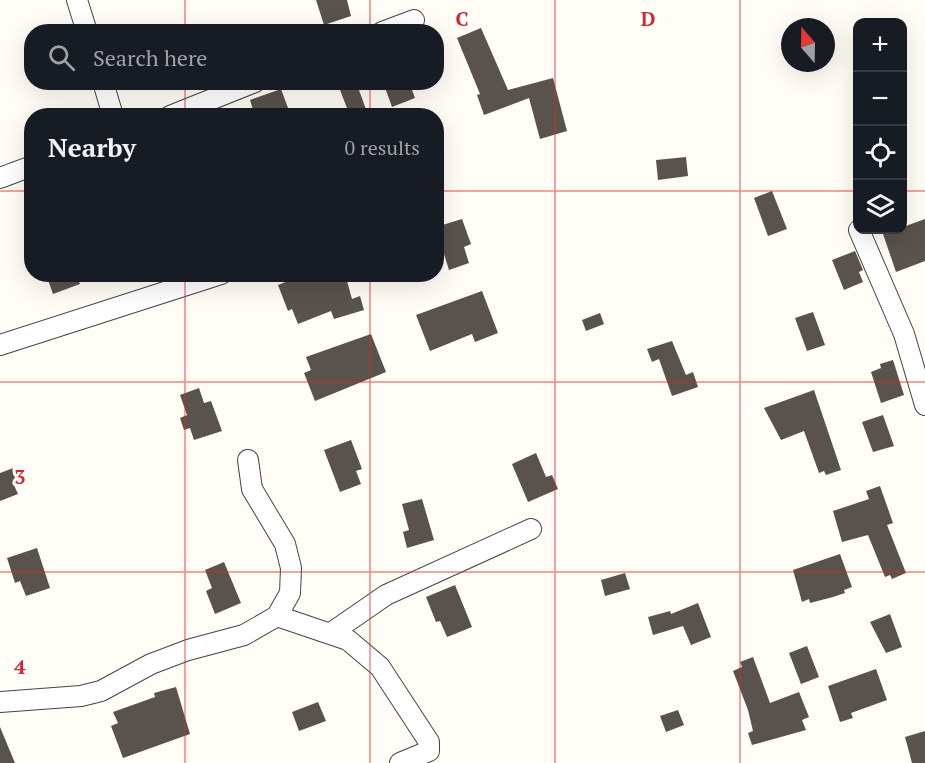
<!DOCTYPE html>
<html lang="en">
<head>
<meta charset="utf-8">
<style>
  body { margin:0; font-family:"PT Serif",serif; background:#20242c; color:#f1f3f6 }
  .controls { position:absolute; right:18px; top:18px; display:grid; overflow:hidden; border-radius:12px; box-shadow:0 6px 24px #0002 }
  .controls button { width:54px; height:54px; display:grid; place-items:center; padding:0; border:0; border-bottom:2px solid #363941; background:#171b24; color:#f1f3f6; font:30px sans-serif }
  .compass { position:absolute; left:781px; top:18px; width:54px; height:54px; border-radius:50%; background:#171b24; box-shadow:0 6px 24px #0002; rotate:340deg }
  .list { margin:0; padding:0; list-style:none }
  h2 { display:flex; justify-content:space-between; align-items:center; height:78px; margin:0; padding:0 24px; font-size:26px }
  h2 small { font-size:20px; font-weight:400; color:#9ea1a6 }
  .icon { flex:none; width:33px; height:33px; fill:none; stroke:currentColor; stroke-width:2; stroke-linecap:round; stroke-linejoin:round }
  .map { position:relative; flex:none; width:925px; height:763px; overflow:hidden }
  .search { position:absolute; background:#171b24; box-shadow:0 6px 24px #0002; left:24px; top:24px; width:420px; height:66px; display:flex; align-items:center; gap:15px; box-sizing:border-box; padding:0 21px; border-radius:24px; color:#9ea1a6; font-size:22px }
  .panel { position:absolute; background:#171b24; box-shadow:0 6px 24px #0002; left:24px; top:108px; width:420px; height:174px; border-radius:24px }
  .map>svg:first-child { display:block }
</style>
</head>
<body>
<div class="map">
<svg width="925" height="763" viewBox="0 0 925 763">
  <rect width="100%" height="100%" fill="#fffdf5"/>
  <!-- building -->
  <path fill="#5a524d" d="M 316,0 L 347,0 L 351,16 L 324,25 Z
    M 481,28 L 508,90 L 553,78 L 567,131 L 540,139 L 529,98 L 484,115 L 477,95 L 480,94 L 457,38 Z
    M 337,82 L 356,82 L 367,112 L 350,116 Z
    M 383,82 L 409,82 L 415,98 L 392,107 Z
    M 281,89 L 291,116 L 255,116 L 250,100 Z
    M 686,157 L 688,176 L 658,180 L 656,160 Z
    M 772,191 L 787,229 L 768,236 L 754,198 Z
    M 462,219 L 471,244 L 464,247 L 469,263 L 449,270 L 443,251 L 436,254 L 436,227 Z
    M 925,219 L 925,261 L 896,272 L 883,234 L 903,230 L 903,227 Z
    M 855,251 L 863,270 L 859,272 L 863,282 L 844,290 L 832,260 Z
    M 46,274 L 76,274 L 80,284 L 53,294 Z
    M 305,274 L 345,274 L 352,299 L 360,296 L 364,310 L 334,319 L 331,311 L 298,324 L 292,309 L 288,311 L 278,285 Z
    M 482,291 L 498,333 L 475,342 L 472,334 L 430,351 L 416,315 Z
    M 813,312 L 825,345 L 807,351 L 795,318 Z
    M 600,313 L 604,324 L 586,331 L 582,320 Z
    M 371,334 L 386,372 L 315,401 L 304,373 L 311,370 L 306,357 Z
    M 672,341 L 686,375 L 693,372 L 698,387 L 672,396 L 659,359 L 652,362 L 647,349 Z
    M 893,360 L 904,395 L 881,403 L 871,372 L 881,368 L 880,364 Z
    M 199,388 L 204,403 L 211,401 L 222,431 L 194,440 L 190,428 L 184,430 L 180,418 L 187,415 L 180,395 Z
    M 814,390 L 841,470 L 826,475 L 824,471 L 819,473 L 804,431 L 781,440 L 764,408 Z
    M 883,415 L 894,446 L 873,452 L 862,422 Z
    M 351,440 L 362,469 L 356,471 L 361,484 L 340,492 L 324,450 Z
    M 536,453 L 546,477 L 552,475 L 558,489 L 528,502 L 512,464 Z
    M 16,467 L 21,481 L 14,485 L 18,494 L 0,501 L 0,473 Z
    M 880,486 L 893,523 L 887,525 L 906,573 L 892,579 L 890,575 L 885,577 L 868,535 L 842,542 L 833,511 L 869,499 L 866,491 Z
    M 422,499 L 434,540 L 407,548 L 403,532 L 409,530 L 402,504 Z
    M 37,548 L 50,588 L 26,596 L 20,581 L 15,583 L 7,558 Z
    M 840,554 L 852,587 L 844,590 L 845,593 L 833,597 L 810,603 L 809,599 L 802,602 L 793,570 Z
    M 224,562 L 241,603 L 215,614 L 206,591 L 212,588 L 205,570 Z
    M 625,573 L 630,589 L 605,596 L 601,580 Z
    M 455,585 L 472,627 L 447,637 L 440,621 L 436,622 L 426,597 Z
    M 698,603 L 711,637 L 691,645 L 683,626 L 653,635 L 648,617 L 670,611 L 671,614 Z
    M 890,614 L 902,647 L 886,653 L 870,622 Z
    M 807,646 L 819,677 L 801,684 L 789,653 Z
    M 753,657 L 770,703 L 799,692 L 809,717 L 802,720 L 806,730 L 752,745 L 748,733 L 753,731 L 748,710 L 733,671 L 742,667 L 740,662 Z
    M 876,669 L 887,700 L 851,713 L 853,718 L 840,722 L 828,686 Z
    M 176,687 L 190,734 L 123,758 L 111,726 L 118,723 L 113,712 L 155,697 L 154,693 Z
    M 318,702 L 326,721 L 299,731 L 292,712 Z
    M 678,710 L 684,725 L 666,732 L 660,716 Z
    M 0,727 L 15,763 L 0,763 Z
    M 925,731 L 925,763 L 912,763 L 905,737 Z"/>
  <g fill="none" stroke-linecap="round" stroke-linejoin="round">
    <!-- minor casing -->
    <g stroke="#444" stroke-width="22">
      <path id="minor" d="M 77,0 L 87,32
        M 382,32 L 414,20
        M 103,82 L 113,116
        M 170,116 L 255,82
        M 0,178 L 32,166
        M 859,230 L 904,334 L 925,405
        M 0,345 L 221,274
        M 277,616 L 348,640 L 380,667 L 429,742 L 429,751 L 400,763
        M 331,633 L 386,595 L 531,529
        M 0,702 L 81,696 L 101,691 L 151,664 L 188,650 L 244,635 L 277,616 L 290,593 L 291,568 L 285,544 L 252,489 L 248,460"/>
    </g>
    <!-- minor -->
    <use href="#minor" stroke="#fff" stroke-width="20"/>
  </g>
  <!-- grid -->
  <path fill="none" stroke="#d62828" stroke-width="1.5" stroke-opacity="0.55" d="M 185,0 L 185,32M 370,0 L 370,32M 555,0 L 555,763M 740,0 L 740,763M 185,82 L 185,116M 370,82 L 370,116M 0,191 L 32,191M 436,191 L 858,191M 902,191 L 925,191M 185,274 L 185,763M 370,274 L 370,763M 0,382 L 925,382M 0,572 L 925,572"/>
  <g font-size="20" text-anchor="middle" font-weight="bold" fill="#d62828" stroke="#fff" stroke-width="6" stroke-linejoin="round" paint-order="stroke">
    <text x="462" y="26">C</text>
    <text x="648" y="26">D</text>
    <text x="20" y="484">3</text>
    <text x="20" y="674">4</text>
  </g>
</svg>
<div class="controls">
<button>+</button>
<button>−</button>
<button><svg class="icon" aria-label="locate" viewBox="0 0 24 24"><circle cx="12" cy="12" r="6"/><path d="M12 2v4M12 18v4M2 12h4M18 12h4"/></svg></button>
<button><svg class="icon" aria-label="layers" viewBox="0 0 24 24"><path d="M12 4l9 5-9 5-9-5zM3 14l9 5 9-5"/></svg></button>
</div>
<svg class="compass" viewBox="-18 -18 36 36"><path d="M0-13l5 13h-10z" fill="#e53935"/><path d="M0 13l5-13h-10z" fill="#9ea1a6"/></svg>
<div class="search"><svg class="icon" aria-label="search" viewBox="0 0 24 24"><circle cx="10" cy="10" r="6"/><path d="M15 15l6 6"/></svg>Search here</div>
<section class="panel">
<h2>Nearby<small>0 results</small></h2>
<ul class="list">
</ul>
</section>
</div>
</body>
</html>
